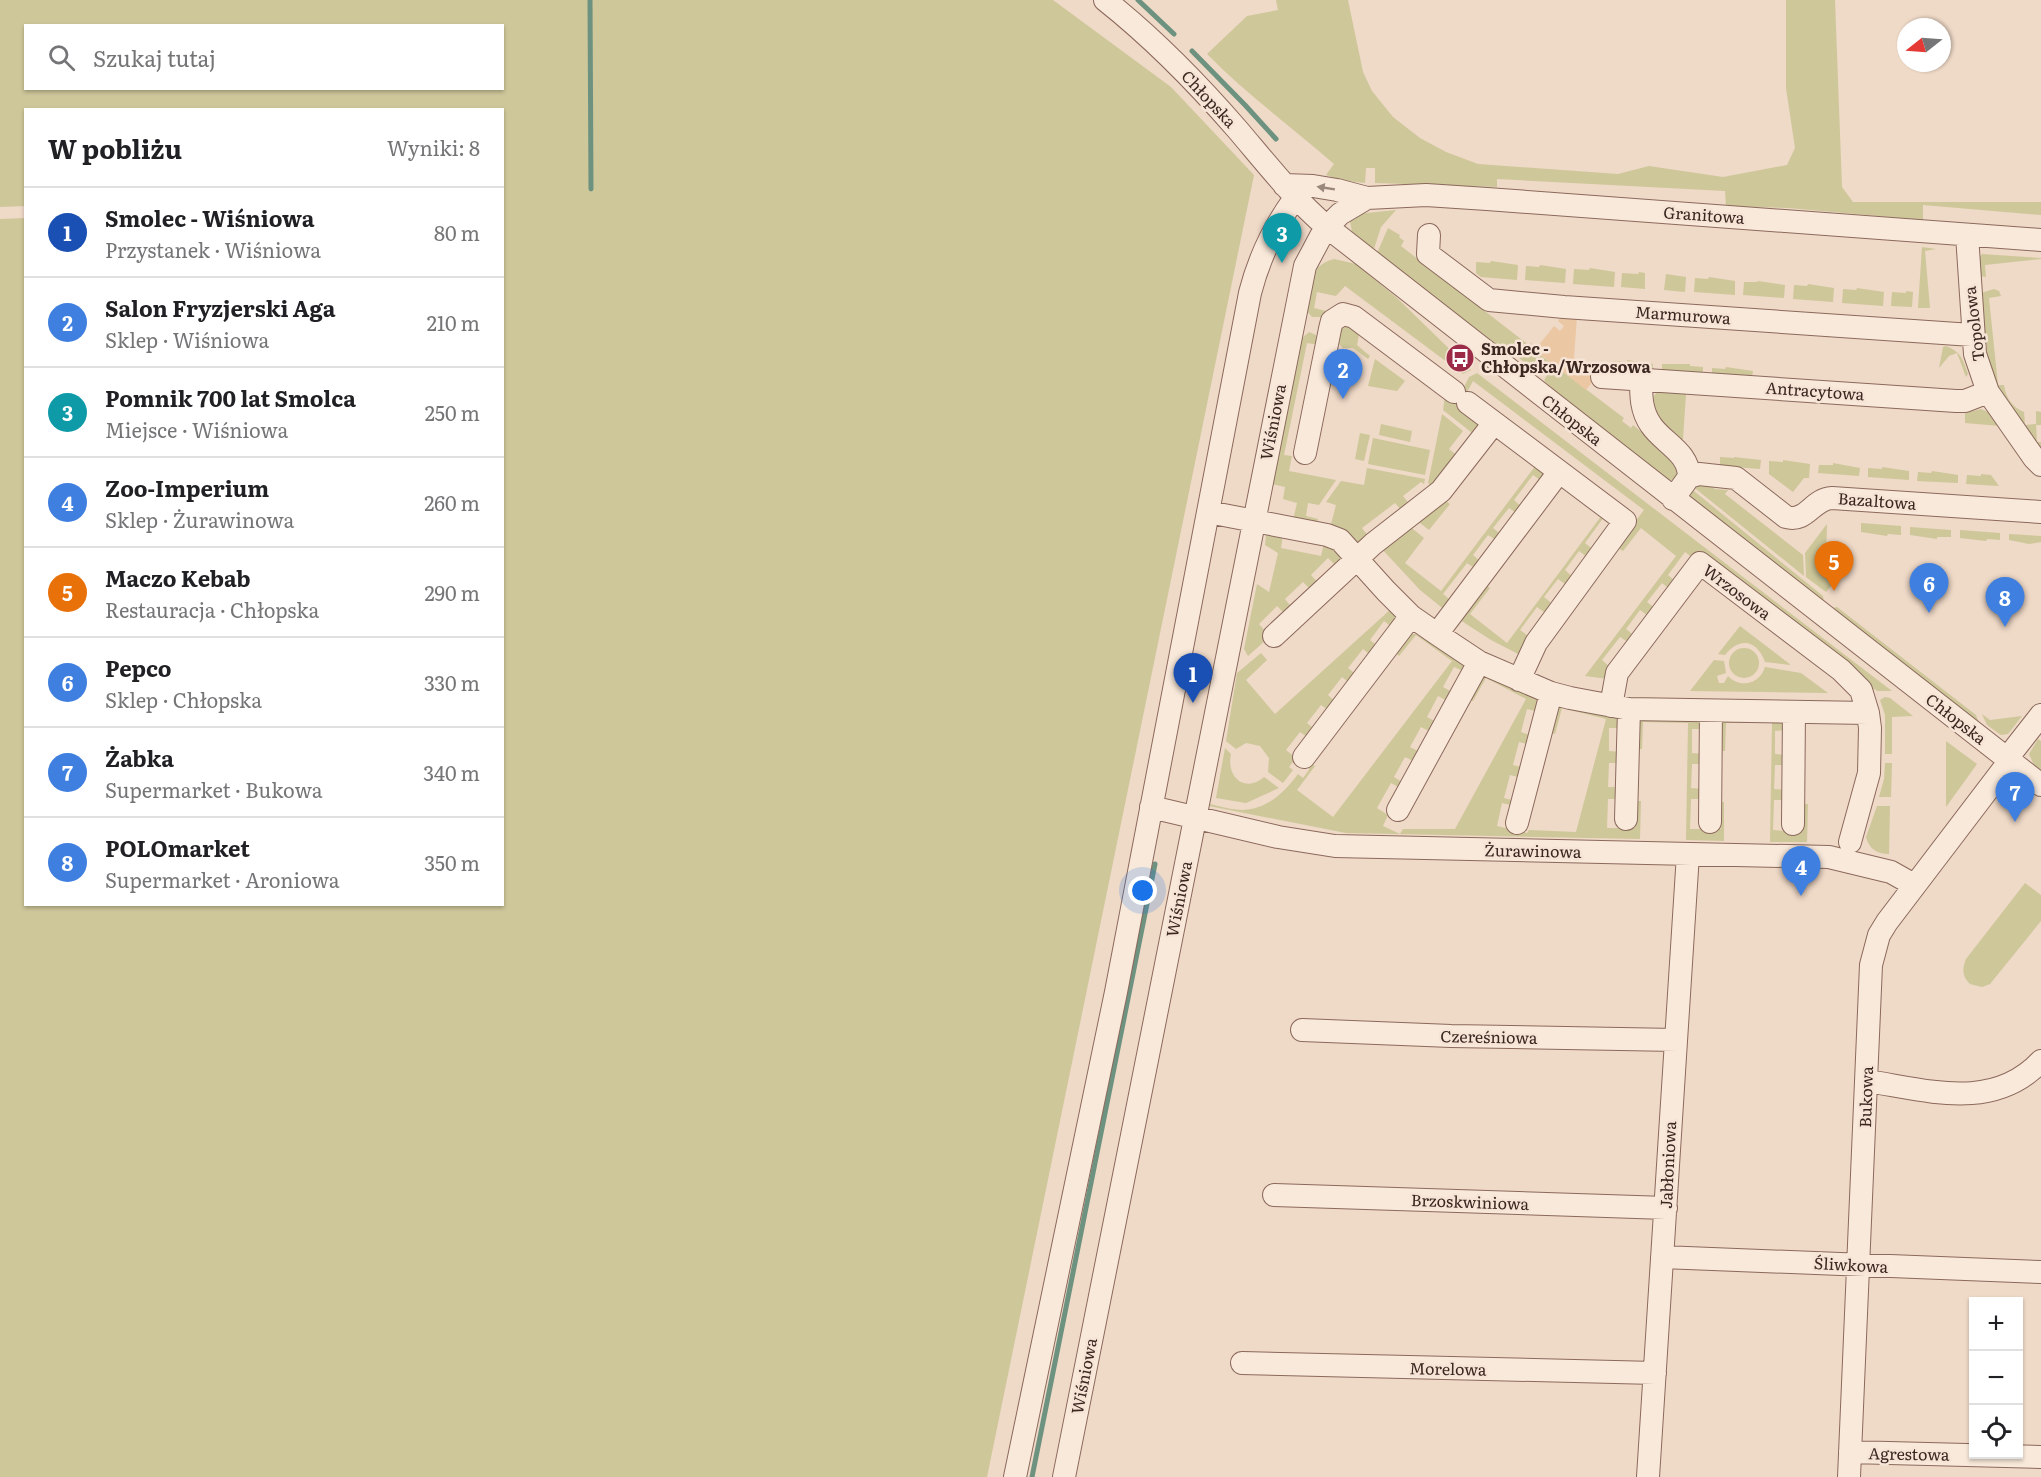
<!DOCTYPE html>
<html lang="pl">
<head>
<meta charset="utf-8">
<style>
  body { margin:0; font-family:Literata,serif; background:#f2f2f2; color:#202124 }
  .controls { position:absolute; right:18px; bottom:18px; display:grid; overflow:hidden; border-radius:0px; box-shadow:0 2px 4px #0004 }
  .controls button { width:54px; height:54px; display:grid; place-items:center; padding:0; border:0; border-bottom:2px solid #e0e0e0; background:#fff; color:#202124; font:30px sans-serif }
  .compass { position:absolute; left:1897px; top:18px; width:54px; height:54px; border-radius:50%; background:#fff; box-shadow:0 2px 4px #0004; rotate:253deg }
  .you { position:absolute; left:1143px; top:891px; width:21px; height:21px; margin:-15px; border:4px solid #fff; border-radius:50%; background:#1a73e8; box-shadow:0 0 0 9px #1a73e833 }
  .badge { display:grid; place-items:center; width:39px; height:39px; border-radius:50%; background:#ea580c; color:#fff; font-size:20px; font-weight:700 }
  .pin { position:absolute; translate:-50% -50px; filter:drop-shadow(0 2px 3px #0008) }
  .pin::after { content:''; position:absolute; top:32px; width:21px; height:18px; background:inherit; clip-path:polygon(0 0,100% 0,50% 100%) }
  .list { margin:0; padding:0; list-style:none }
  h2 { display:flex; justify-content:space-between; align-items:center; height:78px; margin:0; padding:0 24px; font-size:26px }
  h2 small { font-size:20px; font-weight:400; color:#757577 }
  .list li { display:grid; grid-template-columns:39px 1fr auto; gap:18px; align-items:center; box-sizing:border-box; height:90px; padding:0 24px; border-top:2px solid #e0e0e0 }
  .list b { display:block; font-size:22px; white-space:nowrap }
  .list p { margin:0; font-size:20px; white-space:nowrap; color:#757577 }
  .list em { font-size:20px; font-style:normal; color:#757577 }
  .icon { flex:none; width:33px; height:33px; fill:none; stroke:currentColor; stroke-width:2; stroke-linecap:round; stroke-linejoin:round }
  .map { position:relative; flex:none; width:2041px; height:1477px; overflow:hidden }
  .search { position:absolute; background:#fff; box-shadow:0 2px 4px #0004; left:24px; top:24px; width:480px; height:66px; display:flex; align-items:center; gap:15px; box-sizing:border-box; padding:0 21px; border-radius:0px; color:#757577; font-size:22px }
  .panel { position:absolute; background:#fff; box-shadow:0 2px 4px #0004; left:24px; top:108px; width:480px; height:798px; border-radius:0px }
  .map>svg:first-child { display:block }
</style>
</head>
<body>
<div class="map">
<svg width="2041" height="1477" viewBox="0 0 2041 1477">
  <rect width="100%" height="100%" fill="#efd9c7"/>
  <!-- green -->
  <path fill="#cec79a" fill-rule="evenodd" d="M 0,0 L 1053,0 L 1171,87 L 1254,175 L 987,1477 L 0,1477 L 0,219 L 26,218 L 26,904 L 502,904 L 502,110 L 26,110 L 25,206 L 0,207 ZM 26,26 L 502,26 L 502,88 L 26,88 Z
    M 1276,0 L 1348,0 L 1363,72 L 1372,91 L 1393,117 L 1420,138 L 1446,152 L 1478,164 L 1618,174 L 1649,166 L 1723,177 L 1787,165 L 1795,148 L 1786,88 L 1786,0 L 1835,0 L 1842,187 L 1853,202 L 2041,202 L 2041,215 L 1923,205 L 1923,220 L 1788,208 L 1726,206 L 1725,191 L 1497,179 L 1497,187 L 1375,183 L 1375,168 L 1366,168 L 1365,183 L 1340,180 L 1326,175 L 1334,164 C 1292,127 1246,94 1207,54 L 1247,16 L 1278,10 Z
    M 1396,210 L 1381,227 L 1374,249 L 1352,232 L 1350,221 L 1357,214 Z
    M 1388,228 L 1400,235 L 1399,237 L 1404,241 L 1401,246 L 1517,336 L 1529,345 L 1531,343 L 1532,344 L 1531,346 L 1513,357 L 1377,253 Z
    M 1922,247 L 1936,249 L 1925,251 L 1930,308 L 1918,308 Z
    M 1982,254 L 2041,258 L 2041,259 L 1985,265 L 1986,277 L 1980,276 L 1979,258 Z
    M 1334,259 L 1356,264 L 1396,297 L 1471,370 L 1463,374 L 1345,286 L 1336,296 L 1317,292 L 1314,308 L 1326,311 L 1321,317 L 1312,317 L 1307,311 C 1311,288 1307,266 1334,259 Z
    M 1491,261 L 1518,265 L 1517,280 L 1481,277 L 1476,273 L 1476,262 L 1490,263 Z
    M 1540,265 L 1566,269 L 1565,283 L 1525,280 L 1526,266 L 1539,267 Z
    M 1590,268 L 1615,272 L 1614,287 L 1573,284 L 1574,269 L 1589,270 Z
    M 1639,272 L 1645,273 L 1645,289 L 1621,287 L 1622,273 L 1638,274 Z
    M 1666,274 L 1686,277 L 1685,292 L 1664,290 Z
    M 1709,277 L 1735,281 L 1735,295 L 1694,292 L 1695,278 L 1708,279 Z
    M 1758,281 L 1785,285 L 1784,298 L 1743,295 L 1744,282 L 1757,282 Z
    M 1808,284 L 1834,288 L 1833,302 L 1793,299 L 1794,285 L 1807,286 Z
    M 1857,288 L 1884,292 L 1883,306 L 1842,303 L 1843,289 L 1856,290 Z
    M 1994,289 L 1999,291 L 2001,296 L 1989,298 L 1998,385 L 2004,385 C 2006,398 2012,407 2024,412 L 2025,425 L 2036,424 L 2036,411 L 2041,412 L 2041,425 L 2036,425 L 2037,442 L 2041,442 L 2041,449 L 1997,384 L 1987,356 L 1981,293 Z
    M 1906,291 L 1913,292 L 1912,307 L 1891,306 L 1892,292 L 1906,293 Z
    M 1347,325 L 1359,335 L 1357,345 L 1370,356 L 1368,359 L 1353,348 L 1343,348 L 1338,343 L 1338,331 Z
    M 1309,332 L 1316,335 L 1320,345 L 1307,343 L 1284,455 L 1292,456 L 1289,471 L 1336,480 L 1319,505 L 1308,503 L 1306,516 L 1318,519 L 1316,525 L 1293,520 L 1297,503 L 1283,499 L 1285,487 L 1272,484 L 1300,340 Z
    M 1946,346 C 1961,352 1963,359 1968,374 L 1966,377 L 1957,353 L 1949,356 L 1939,368 L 1943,347 Z
    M 1534,350 L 1624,418 L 1622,421 L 1631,428 L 1633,425 L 1671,456 L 1678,475 L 1674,479 L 1667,481 L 1554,396 L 1551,387 L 1544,381 L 1547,375 L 1539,370 L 1537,372 L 1519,358 Z
    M 1375,359 L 1405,381 L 1397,391 L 1368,386 Z
    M 1627,360 L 1653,364 L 1653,371 L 1613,368 L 1613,361 L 1627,362 Z
    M 1662,364 L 1690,364 L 1690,366 L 1703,367 L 1703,374 L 1662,371 Z
    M 1726,367 L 1753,371 L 1752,378 L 1712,375 L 1712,368 L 1725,369 Z
    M 1477,373 L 1892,691 L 1877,691 L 1875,689 L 1870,692 L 1685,552 L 1668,575 L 1677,583 L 1672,591 L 1662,583 L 1647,602 L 1657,610 L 1651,618 L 1640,610 L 1626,629 L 1636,637 L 1631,644 L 1620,637 L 1602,660 L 1612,669 L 1608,679 L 1585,676 L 1676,556 L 1641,528 L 1623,551 L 1616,547 L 1644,510 L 1473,381 L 1459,408 L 1478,423 L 1476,436 L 1443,410 L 1445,396 L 1456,403 L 1469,377 Z
    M 1657,392 L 1686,394 L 1683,439 L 1680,440 C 1665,428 1653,417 1654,396 Z
    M 1981,409 L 1988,412 L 2000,426 L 1965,423 L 1965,413 Z
    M 1442,414 L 1463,431 L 1449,449 L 1459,457 L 1433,489 L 1428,483 Z
    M 1381,424 L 1412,431 L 1410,442 L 1379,435 Z
    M 1360,433 L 1370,435 L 1364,461 L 1355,459 Z
    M 1373,438 L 1430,450 L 1425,475 L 1368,464 Z
    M 1720,457 L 1734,458 L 1734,457 L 1761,460 L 1760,469 L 1720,466 Z
    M 1783,460 L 1810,464 L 1809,478 L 1804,478 L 1793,492 L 1769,474 L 1769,461 L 1783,462 Z
    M 1833,463 L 1860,468 L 1859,476 L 1818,473 L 1819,465 L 1833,465 Z
    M 1536,465 L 1544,472 L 1544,483 L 1533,475 L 1514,500 L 1524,509 L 1519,515 L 1509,508 L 1493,528 L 1503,536 L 1499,542 L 1488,535 L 1473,555 L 1482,563 L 1477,570 L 1467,563 L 1443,594 L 1453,602 L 1446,611 L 1420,590 L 1380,547 L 1408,525 L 1424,538 L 1405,563 L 1441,591 Z
    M 1882,467 L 1909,471 L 1909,480 L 1868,477 L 1868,468 L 1882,469 Z
    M 1367,468 L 1425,479 L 1424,484 L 1421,482 L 1403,496 L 1411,506 L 1403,512 L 1395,503 L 1362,528 L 1370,538 L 1358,543 L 1330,528 L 1336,505 L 1326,502 L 1341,481 L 1364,485 Z
    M 1932,471 L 1958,475 L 1958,483 L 1917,481 L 1918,472 L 1931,473 Z
    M 1981,474 L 1991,475 L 1999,486 L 1966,484 L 1967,475 L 1981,476 Z
    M 1706,483 L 1715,489 L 1728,490 L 1725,494 L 1803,555 L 1804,576 L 1691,485 Z
    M 1689,487 L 1823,596 L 1824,602 L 1688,499 Z
    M 1442,498 L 1450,504 L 1429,530 L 1415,519 Z
    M 1602,515 L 1604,517 L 1585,543 L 1595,551 L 1590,559 L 1579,551 L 1565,570 L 1575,579 L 1569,587 L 1558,579 L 1544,597 L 1555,606 L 1548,615 L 1537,607 L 1520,630 L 1531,638 L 1522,656 L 1491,640 L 1457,618 L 1483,583 L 1490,588 L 1470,614 L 1507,643 Z
    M 1861,523 L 1901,526 L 1901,535 L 1888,534 L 1887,536 L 1861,532 Z
    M 1827,524 L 1826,560 L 1822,560 L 1822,572 L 1841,574 L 1826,592 L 1806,577 L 1805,553 Z
    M 1910,527 L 1951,530 L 1951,537 L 1937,537 L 1937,539 L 1910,535 Z
    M 1960,530 L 2000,533 L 2000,540 L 1987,539 L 1986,541 L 1960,538 Z
    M 2009,534 L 2041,536 L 2041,542 L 2029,544 L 2009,540 Z
    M 1266,535 L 1283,535 L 1281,548 L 1321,556 L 1324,543 L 1332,545 L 1342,557 L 1338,568 L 1328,558 L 1311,575 L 1320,585 L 1312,591 L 1303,582 L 1285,599 L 1293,609 L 1286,615 L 1277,606 L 1259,624 L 1267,633 L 1266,640 L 1248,656 L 1244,649 L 1257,584 L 1269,592 L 1278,553 L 1265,545 Z
    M 1837,607 L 1976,715 L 1981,728 L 1832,608 Z
    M 1391,609 L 1398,616 L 1394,629 L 1384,621 L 1370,640 L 1380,648 L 1373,657 L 1363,649 L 1348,668 L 1358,676 L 1352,685 L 1342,677 L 1328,695 L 1338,704 L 1331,712 L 1321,705 L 1307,723 L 1317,731 L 1310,739 L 1300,732 L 1286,750 L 1296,758 L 1289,767 L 1293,770 L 1283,783 L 1268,772 L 1269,758 L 1260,746 L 1246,743 L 1236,749 L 1226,741 L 1237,673 L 1261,653 L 1267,660 L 1246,680 L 1275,714 Z
    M 1740,626 L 1791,665 L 1765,662 C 1757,639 1739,637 1725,655 L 1718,654 Z
    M 1411,634 L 1416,634 L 1460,660 L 1464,663 L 1465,672 L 1454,667 L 1443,687 L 1454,693 L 1449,702 L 1438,696 L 1427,717 L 1438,723 L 1433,733 L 1421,727 L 1410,747 L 1422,753 L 1417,763 L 1405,757 L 1394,777 L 1405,784 L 1402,789 L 1391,783 L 1377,808 L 1388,815 L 1383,826 L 1400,834 L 1403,829 L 1455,829 L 1526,699 L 1486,678 L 1473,701 L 1466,698 L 1482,677 L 1486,678 L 1535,697 L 1539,702 L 1539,712 L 1527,709 L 1521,732 L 1533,736 L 1531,745 L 1519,742 L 1513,765 L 1525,768 L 1522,778 L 1510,775 L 1504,798 L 1516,801 L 1515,806 L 1502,803 L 1497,826 L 1527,833 L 1529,830 L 1576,832 L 1606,719 L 1562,708 L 1555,734 L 1548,732 L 1557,708 L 1563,705 L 1616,715 L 1622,728 L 1609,728 L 1609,751 L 1622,752 L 1622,763 L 1609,763 L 1608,787 L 1621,787 L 1621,799 L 1608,799 L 1607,828 L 1635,828 L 1634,801 L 1641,801 L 1640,839 L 1346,833 L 1209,806 L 1209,804 C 1219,806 1232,810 1243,810 C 1267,809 1284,793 1298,774 L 1303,778 L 1309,770 L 1308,766 L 1311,763 L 1315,766 L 1297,790 L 1333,817 L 1452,661 L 1416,635 L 1399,656 L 1393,651 Z
    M1729 663a15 15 0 1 1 30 0a15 15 0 1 1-30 0Z
    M 1714,660 L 1724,661 L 1726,673 L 1717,676 L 1719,683 L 1724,683 L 1728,676 C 1740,689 1760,684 1765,667 L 1801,673 L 1828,693 L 1690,691 Z
    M 1885,697 L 1890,698 L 1913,716 L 1892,717 L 1892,754 L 1885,754 L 1885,715 L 1880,700 Z
    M 1982,714 L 1990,720 L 2022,716 L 2008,734 L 2001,735 L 1987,725 Z
    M 1640,719 L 1699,720 L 1705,729 L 1692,729 L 1692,753 L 1705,754 L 1705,764 L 1692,764 L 1691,788 L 1704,789 L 1704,799 L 1691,799 L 1690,829 L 1721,829 L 1721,815 L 1717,802 L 1724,802 L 1724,841 L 1686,840 L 1688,723 L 1643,722 L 1642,749 L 1635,749 Z
    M 1724,720 L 1783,722 L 1788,730 L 1775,731 L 1775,754 L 1788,755 L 1787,765 L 1775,765 L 1774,789 L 1787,790 L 1787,800 L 1774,800 L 1773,830 L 1786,831 L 1800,804 L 1808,804 L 1807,842 L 1770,842 L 1772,723 L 1726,723 L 1725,751 L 1718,751 L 1720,723 Z
    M 2038,739 L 2041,741 L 2041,770 L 2034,765 L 2029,754 Z
    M 1946,741 L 1977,764 L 1946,807 Z
    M 1225,748 L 1231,754 C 1226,776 1244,794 1264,777 L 1279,788 L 1246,803 L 1216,798 Z
    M 1885,763 L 1892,763 L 1891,797 L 1879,797 L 1884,779 Z
    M 1877,806 L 1890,806 L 1889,854 C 1877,854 1869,849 1866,837 Z
    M 2025,883 L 2041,895 L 2041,921 L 1990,984 L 1982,987 L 1970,984 C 1962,976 1962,969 1966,959 Z"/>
  <!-- sand -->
  <path fill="#ebc7a4" d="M 1562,316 L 1577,317 L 1574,357 L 1584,369 L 1595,370 L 1594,380 L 1586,390 L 1535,350 L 1554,326 L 1560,331 L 1564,326 L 1558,321 Z"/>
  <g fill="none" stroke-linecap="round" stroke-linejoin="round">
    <!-- stream -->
    <path stroke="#6e9280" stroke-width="5" d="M 590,0 L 591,189
      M 1138,0 L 1174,34
      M 1192,51 L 1245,105 L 1276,139
      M 1032,1477 L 1155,864"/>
    <!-- minor casing -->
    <g stroke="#8b695c" stroke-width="24">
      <path id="minor" d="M 1105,0 C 1153,38 1197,83 1237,129 C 1266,163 1293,198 1327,227 L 2041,785
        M 1284,185 L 1313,186 L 1337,190 L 1367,198 L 1426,195 L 1487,199 L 2041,240
        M 1327,227 L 1340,214 L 1367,198
        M 1429,235 L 1428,254 L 1489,300 L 1564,307 L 1972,335
        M 1967,235 L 1975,354 L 1988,392 L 2034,458 L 2041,465
        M 1602,377 L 1956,401 L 1965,401 L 1988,392
        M 1641,379 C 1641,396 1641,411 1651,425 C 1663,443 1689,452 1689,477
        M 1468,403 L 1625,521 L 1536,643 L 1519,680
        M 1305,453 L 1330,329 L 1332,321 L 1343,314 L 1354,317 L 1454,392
        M 1673,499 L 1689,477 L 1699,474 L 1736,478 L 1786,517 C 1807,523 1812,499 1832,498 L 2041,512
        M 1208,512 L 1327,535 L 1340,540 L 1386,591 L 1411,616 L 1437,634 L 1479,662 L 1551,693 L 1570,698 L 1629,709 L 1868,713
        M 1437,634 L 1559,472
        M 1274,636 L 1373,544 L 1441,491 L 1494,423
        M 1611,706 L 1617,673 L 1700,563 L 1841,670 L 1861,690 L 1868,713 L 1870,728 L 1869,773 L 1850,842
        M 1304,757 L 1411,616
        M 1151,807 L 1278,837 L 1335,846 L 1829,857 L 1891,872 L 1914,885
        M 1398,810 L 1479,662
        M 1626,819 L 1629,709
        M 1710,822 L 1711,711
        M 1517,823 L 1551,693
        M 1793,824 L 1794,713
        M 1302,1030 L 1451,1036 L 1676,1040
        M 1867,1081 C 1927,1090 1993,1112 2041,1061
        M 1274,1195 L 1666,1208
        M 1662,1257 L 2041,1272
        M 1242,1363 L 1655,1373
        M 1850,1452 L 2041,1457
        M 1015,1477 L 1116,992 L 1250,293 C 1259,258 1273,228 1295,198
        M 1064,1477 L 1305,266 L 1321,236
        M 1648,1477 L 1688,854
        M 1849,1477 L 1871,965 L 1879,935 L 1887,922 L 2005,767 L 2012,752 L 2041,715"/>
    </g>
    <!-- minor -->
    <use href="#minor" stroke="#f9e9da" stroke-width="22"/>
  </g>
  <!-- one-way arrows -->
  <defs><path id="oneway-solid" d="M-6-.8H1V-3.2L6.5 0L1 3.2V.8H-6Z" transform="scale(1.5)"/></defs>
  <use fill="#9a887d" href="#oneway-solid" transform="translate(1326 188) rotate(-171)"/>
  <!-- icons -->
  <defs>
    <g id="bus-disc" transform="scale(1.5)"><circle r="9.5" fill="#9b2b47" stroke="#f6e5d6"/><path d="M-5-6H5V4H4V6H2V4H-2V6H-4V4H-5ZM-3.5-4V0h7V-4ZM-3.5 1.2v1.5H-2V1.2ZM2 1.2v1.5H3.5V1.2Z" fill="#fff"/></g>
  </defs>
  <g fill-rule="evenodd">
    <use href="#bus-disc" x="1460" y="358"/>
  </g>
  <g text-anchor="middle" stroke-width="5" stroke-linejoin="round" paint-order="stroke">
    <!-- street labels -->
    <g font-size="16" fill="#3b2620" stroke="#f6e5d6">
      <text transform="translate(1209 99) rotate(47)" y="6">Chłopska</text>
      <text transform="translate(1704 215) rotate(4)" y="6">Granitowa</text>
      <text transform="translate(1683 315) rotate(4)" y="6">Marmurowa</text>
      <text transform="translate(1974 324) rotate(-97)" y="6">Topolowa</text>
      <text transform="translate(1815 391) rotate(4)" y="6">Antracytowa</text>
      <text transform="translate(1572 420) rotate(38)" y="6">Chłopska</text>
      <text transform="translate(1273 422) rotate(-79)" y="6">Wiśniowa</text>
      <text transform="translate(1877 501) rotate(4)" y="6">Bazaltowa</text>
      <text transform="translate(1737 592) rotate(37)" y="6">Wrzosowa</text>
      <text transform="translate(1956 719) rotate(38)" y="6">Chłopska</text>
      <text transform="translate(1533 851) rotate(1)" y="6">Żurawinowa</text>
      <text transform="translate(1179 899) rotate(-79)" y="6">Wiśniowa</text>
      <text transform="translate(1489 1037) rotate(1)" y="6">Czereśniowa</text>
      <text transform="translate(1866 1097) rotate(-88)" y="6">Bukowa</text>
      <text transform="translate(1668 1165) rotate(-87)" y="6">Jabłoniowa</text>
      <text transform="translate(1470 1202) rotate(2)" y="6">Brzoskwiniowa</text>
      <text transform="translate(1851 1265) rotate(3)" y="6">Śliwkowa</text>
      <text transform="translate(1448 1369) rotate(1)" y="6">Morelowa</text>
      <text transform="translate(1084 1376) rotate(-79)" y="6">Wiśniowa</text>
      <text transform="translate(1909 1454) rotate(1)" y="6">Agrestowa</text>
    </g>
    <!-- poi labels -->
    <g font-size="16" font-weight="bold" fill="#3b2620" stroke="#f6e5d6" text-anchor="start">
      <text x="1481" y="355">Smolec -<tspan x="1481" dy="18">Chłopska/Wrzosowa</tspan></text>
    </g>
  </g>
</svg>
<div class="controls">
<button>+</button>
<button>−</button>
<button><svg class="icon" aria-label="locate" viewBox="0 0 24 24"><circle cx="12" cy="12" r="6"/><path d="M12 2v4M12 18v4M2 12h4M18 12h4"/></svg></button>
</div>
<svg class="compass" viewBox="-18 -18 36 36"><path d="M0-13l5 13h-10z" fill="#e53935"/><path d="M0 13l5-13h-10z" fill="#757577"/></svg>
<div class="you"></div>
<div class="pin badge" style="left:1193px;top:703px;background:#1a4fb4">1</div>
<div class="pin badge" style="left:1343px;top:399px;background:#3f7fe0">2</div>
<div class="pin badge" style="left:1282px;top:263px;background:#0f9aa8">3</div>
<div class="pin badge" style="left:1801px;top:896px;background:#3f7fe0">4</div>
<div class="pin badge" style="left:1834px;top:591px;background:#e8710a">5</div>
<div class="pin badge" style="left:1929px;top:613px;background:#3f7fe0">6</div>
<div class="pin badge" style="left:2015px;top:822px;background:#3f7fe0">7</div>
<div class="pin badge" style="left:2005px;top:627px;background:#3f7fe0">8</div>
<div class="search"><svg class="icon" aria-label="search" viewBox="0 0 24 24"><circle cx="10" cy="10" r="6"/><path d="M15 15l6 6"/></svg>Szukaj tutaj</div>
<section class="panel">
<h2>W pobliżu<small>Wyniki: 8</small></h2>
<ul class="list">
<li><span class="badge" style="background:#1a4fb4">1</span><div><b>Smolec - Wiśniowa</b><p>Przystanek · Wiśniowa</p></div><em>80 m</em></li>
<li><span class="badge" style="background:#3f7fe0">2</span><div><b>Salon Fryzjerski Aga</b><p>Sklep · Wiśniowa</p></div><em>210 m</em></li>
<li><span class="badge" style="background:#0f9aa8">3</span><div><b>Pomnik 700 lat Smolca</b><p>Miejsce · Wiśniowa</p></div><em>250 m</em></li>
<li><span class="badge" style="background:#3f7fe0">4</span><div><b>Zoo-Imperium</b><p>Sklep · Żurawinowa</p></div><em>260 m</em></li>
<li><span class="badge" style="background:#e8710a">5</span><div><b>Maczo Kebab</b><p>Restauracja · Chłopska</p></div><em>290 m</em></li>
<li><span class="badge" style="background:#3f7fe0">6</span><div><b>Pepco</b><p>Sklep · Chłopska</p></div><em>330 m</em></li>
<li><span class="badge" style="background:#3f7fe0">7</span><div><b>Żabka</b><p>Supermarket · Bukowa</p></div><em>340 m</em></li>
<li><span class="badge" style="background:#3f7fe0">8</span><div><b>POLOmarket</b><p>Supermarket · Aroniowa</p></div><em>350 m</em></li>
</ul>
</section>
</div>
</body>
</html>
